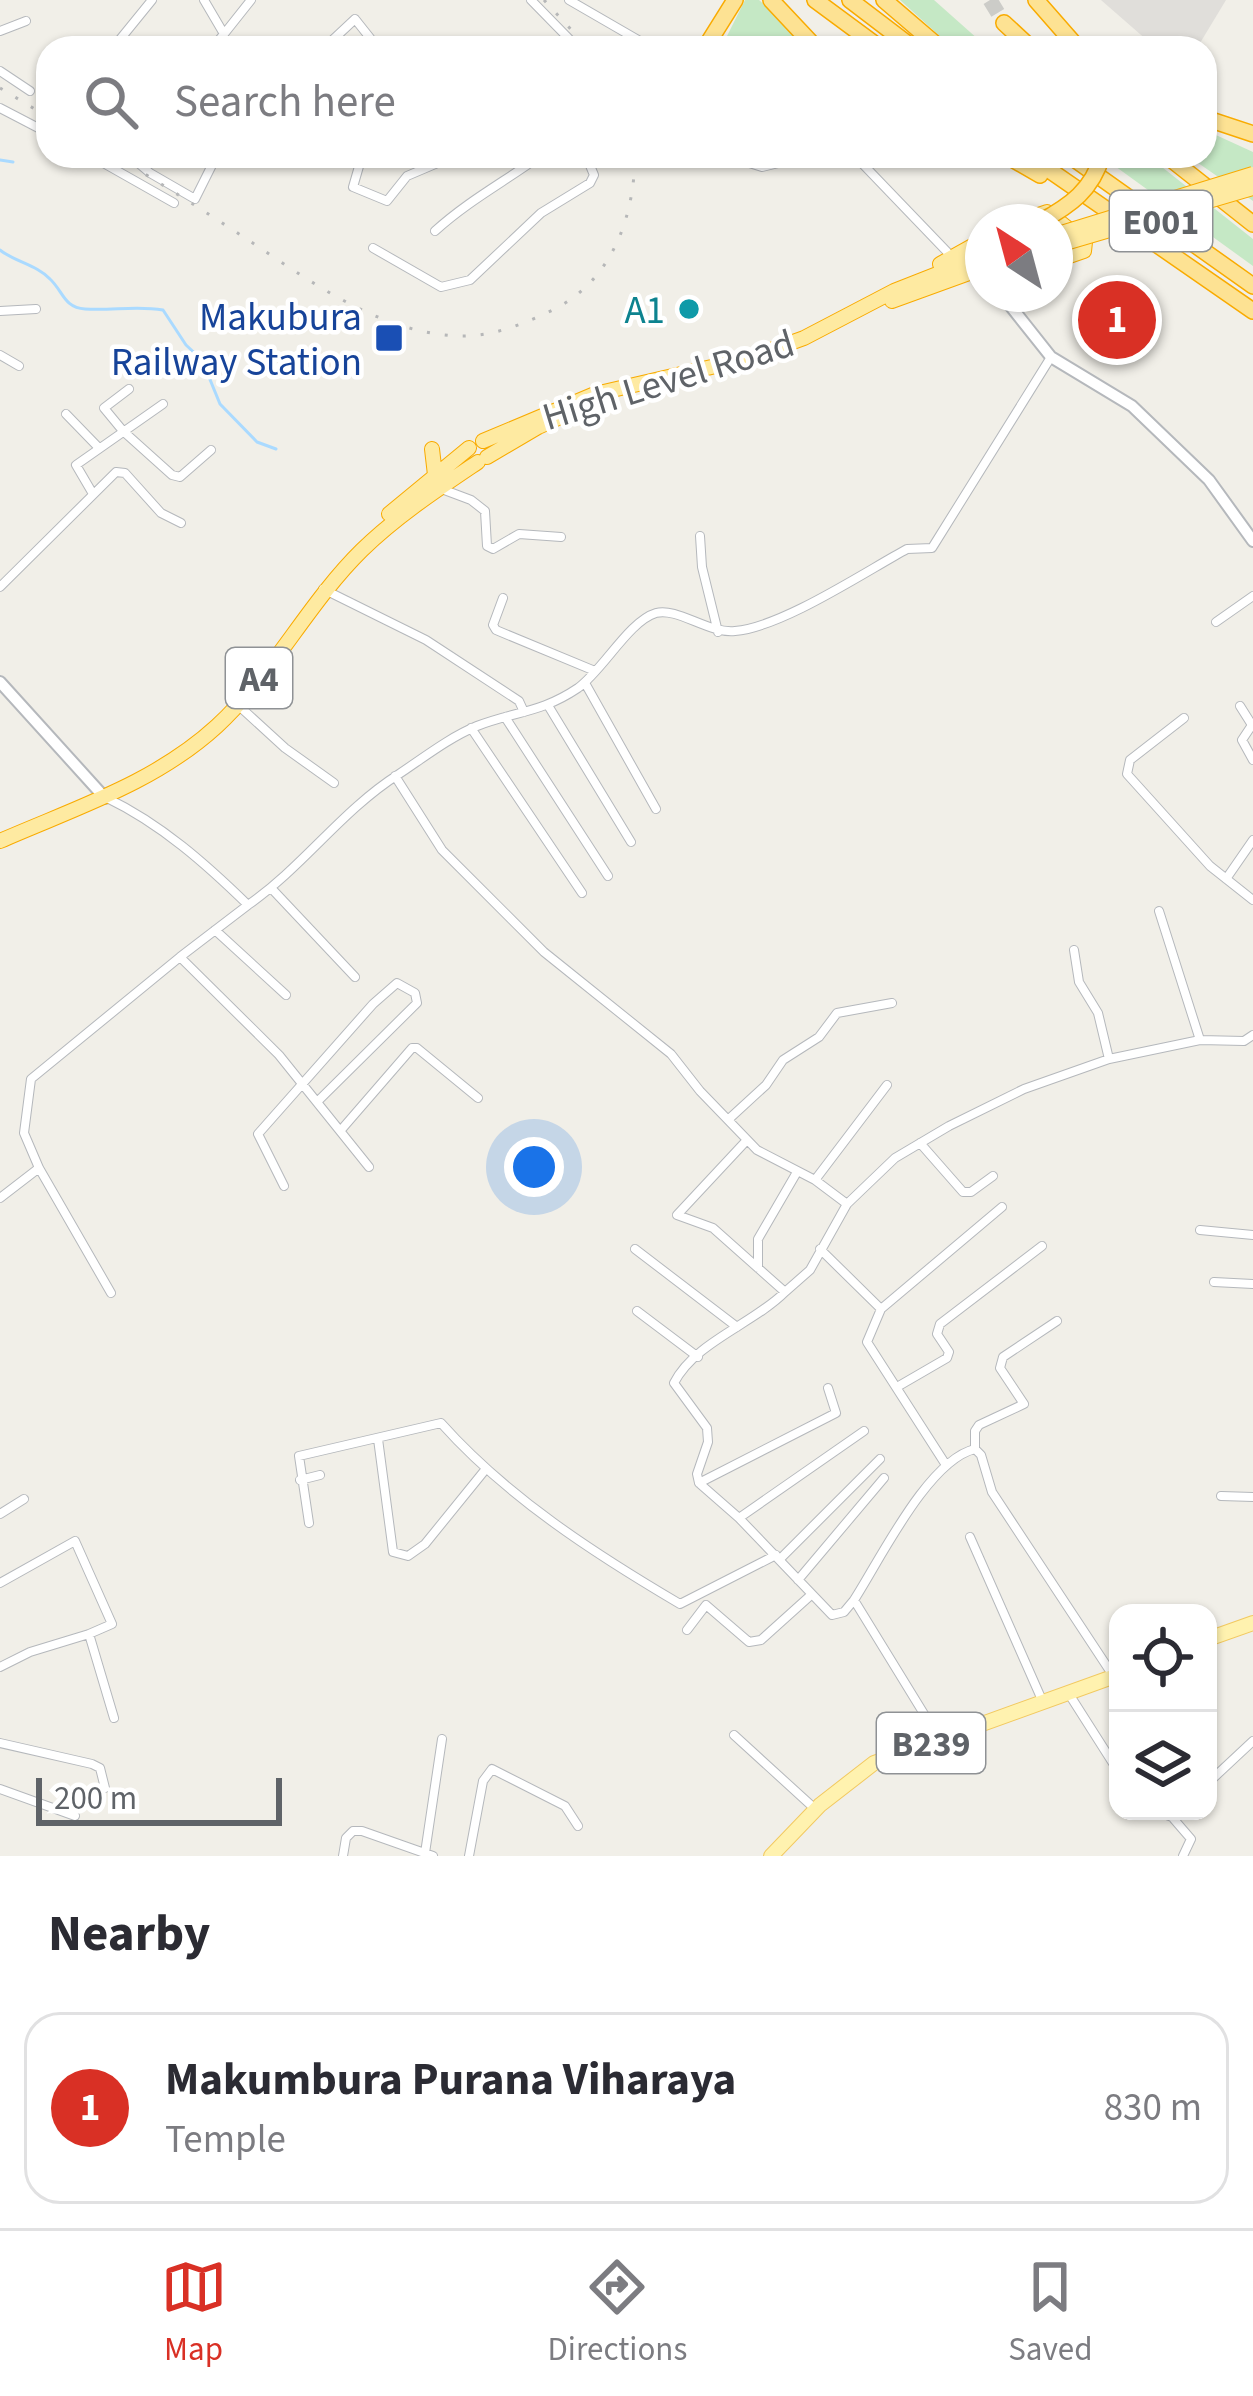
<!DOCTYPE html>
<html lang="en">
<head>
<meta charset="utf-8">
<style>
  body { margin:0; font-family:"Source Sans 3",sans-serif; background:#f7f7f7; color:#2b2b33 }
  .controls { position:absolute; right:36px; bottom:36px; display:grid; overflow:hidden; border-radius:24px; box-shadow:0 3px 9px #0004 }
  .controls button { width:108px; height:108px; display:grid; place-items:center; padding:0; border:0; border-bottom:3px solid #e1e1e2; background:#fff; color:#2b2b33; font:60px sans-serif }
  .compass { position:absolute; left:965px; top:204px; width:108px; height:108px; border-radius:50%; background:#fff; box-shadow:0 3px 9px #0004; rotate:324deg }
  .scale { position:absolute; left:36px; bottom:30px; width:246px; box-sizing:border-box; padding-left:12px; border:6px solid #5f6368; border-top:0; font-size:33px; line-height:42px; white-space:nowrap; color:#5f6368; -webkit-text-stroke:9px #fff; paint-order:stroke }
  .you { position:absolute; left:534px; top:1167px; width:42px; height:42px; margin:-30px; border:9px solid #fff; border-radius:50%; background:#1a73e8; box-shadow:0 0 0 18px #1a73e833 }
  .badge { display:grid; place-items:center; width:78px; height:78px; border-radius:50%; background:#d93025; color:#fff; font-size:39px; font-weight:700 }
  .pin { position:absolute; translate:-50% -50%; border:6px solid #fff; box-shadow:0 3px 12px #0006 }
  .list { margin:0; padding:0; list-style:none }
  h2 { display:flex; justify-content:space-between; align-items:center; height:156px; margin:0; padding:0 48px; font-size:51px }
  h2 small { font-size:39px; font-weight:400; color:#7c7c81 }
  .list li { display:grid; grid-template-columns:78px 1fr auto; gap:36px; align-items:center; box-sizing:border-box; height:192px; margin:0 24px 24px; padding:0 24px; border:3px solid #e1e1e2; border-radius:36px }
  .list b { display:block; font-size:45px; white-space:nowrap }
  .list p { margin:0; font-size:39px; white-space:nowrap; color:#7c7c81 }
  .list em { font-size:39px; font-style:normal; color:#7c7c81 }
  .icon { flex:none; width:66px; height:66px; fill:none; stroke:currentColor; stroke-width:2; stroke-linecap:round; stroke-linejoin:round }
  .map { position:relative; flex:none; width:1253px; height:1856px; overflow:hidden }
  .search { position:absolute; background:#fff; box-shadow:0 3px 9px #0004; left:36px; right:36px; top:36px; height:132px; display:flex; align-items:center; gap:30px; box-sizing:border-box; padding:0 42px; border-radius:36px; color:#7c7c81; font-size:45px }
  .sheet { height:372px; background:#fff }
  nav { display:flex; justify-content:space-around; align-items:center; box-sizing:border-box; height:168px; border-top:3px solid #e1e1e2; background:#fff; font-size:33px; color:#7c7c81 }
  nav a { display:grid; justify-items:center; gap:6px }
  nav .on { color:#d93025 }
  .map>svg:first-child { display:block }
</style>
</head>
<body>
<div class="map">
<svg width="1253" height="1856" viewBox="0 0 1253 1856">
  <rect width="100%" height="100%" fill="#f1efe8"/>
  <!-- industrial -->
  <path fill="#e0deda" d="M 1101,0 L 1226,0 L 1197,48 L 1156,48 Z"/>
  <!-- green -->
  <path fill="#c5e8c5" d="M 745,0 L 759,0 L 799,36 L 807,48 L 721,48 Z
    M 900,0 L 934,0 L 988,48 L 953,48 Z
    M 1205,130 L 1253,152 L 1253,201 L 1188,156 L 1205,156 Z
    M 1101,156 L 1148,156 L 1253,239 L 1253,266 Z"/>
  <g fill="none" stroke-linecap="round" stroke-linejoin="round">
    <!-- stream -->
    <path stroke="#aadaff" stroke-width="3" d="M 0,160 L 13,162
      M 0,250 C 15,262 37,265 50,279 C 63,291 64,308 85,309 C 112,311 136,305 163,310 L 186,345 L 202,360 L 220,404 L 257,442 L 276,449"/>
    <!-- motorway-tunnel -->
    <path stroke="#ccccc8" stroke-width="15" stroke-dasharray="15 8" stroke-linecap="butt" d="M 990,0 L 1004,23"/>
    <!-- minor casing -->
    <g stroke="#b5b8bc" stroke-width="10">
      <path id="minor" d="M 204,0 L 224,34 L 251,0
        M 531,0 L 578,48
        M 569,0 L 652,48
        M 0,31 L 26,21
        M 113,48 L 152,0
        M 212,48 L 224,34
        M 324,48 L 355,19 L 378,48
        M 0,71 L 30,91
        M 0,108 L 48,133
        M 91,156 L 174,203
        M 130,156 L 150,173 L 195,199 L 215,159
        M 362,156 L 353,187 L 387,201 L 407,176 L 454,156
        M 727,156 L 762,167 L 807,156
        M 855,156 L 953,258
        M 435,231 C 468,201 504,182 540,156
        M 373,248 L 441,287 L 470,280 L 541,213 L 590,183 L 594,175 L 586,156
        M 0,311 L 36,309
        M 0,355 L 19,366
        M 129,389 L 104,408 L 123,431 L 172,475 L 180,477 L 211,450
        M 66,414 L 98,447
        M 439,488 L 471,500 L 485,511 L 487,546 L 493,549 L 519,534 L 561,537
        M 93,494 L 76,465 L 163,404
        M 700,536 L 702,567 L 718,632
        M 0,587 L 116,472 L 125,473 L 161,513 L 181,523
        M 323,589 L 426,640 L 519,701 L 524,712
        M 503,598 L 493,625 L 496,630 L 595,671
        M 1216,622 L 1253,596
        M 585,683 L 656,809
        M 238,705 L 285,748 L 334,783
        M 1240,706 L 1252,725 L 1242,740 L 1253,760
        M 549,707 L 631,842
        M 505,717 L 608,876
        M 1184,718 L 1130,760 L 1127,774 L 1210,866 L 1253,900
        M 471,728 L 582,893
        M 395,776 L 442,850 L 544,952 L 671,1054 L 700,1091 L 757,1150 L 815,1180 L 847,1204
        M 107,798 C 161,824 206,864 248,905 C 304,866 341,811 399,774 C 423,758 450,737 477,726 C 516,711 541,713 578,688 C 603,670 629,621 656,613 C 677,607 709,634 735,631 C 782,627 863,573 907,549 L 932,548 L 1051,357
        M 1226,879 L 1253,840
        M 272,889 L 355,977
        M 248,905 L 180,957 L 279,1055 L 369,1167
        M 1159,911 L 1200,1040
        M 215,930 L 286,995
        M 1074,950 L 1079,982 L 1098,1013 L 1109,1059
        M 730,1118 L 766,1085 L 783,1060 L 819,1037 L 837,1013 L 892,1003
        M 341,1130 L 412,1048 L 417,1048 L 478,1098
        M 747,1140 L 677,1215 L 713,1228 L 785,1292 L 810,1270 L 847,1204 L 895,1158 L 949,1126 L 1024,1089 L 1109,1059 L 1200,1040 L 1244,1041 L 1253,1035
        M 920,1143 L 963,1192 L 971,1192 L 993,1176
        M 815,1180 L 887,1085
        M 284,1186 L 258,1134 L 373,1004 L 397,983 L 415,993 L 417,1003 L 318,1101
        M 0,1198 L 39,1168
        M 1200,1230 L 1253,1235
        M 635,1249 L 737,1327
        M 820,1249 L 881,1309 L 1002,1207
        M 758,1268 L 758,1239 L 797,1172
        M 1214,1282 L 1253,1284
        M 785,1292 C 753,1324 695,1342 674,1383 L 707,1428 L 708,1442 L 697,1474 L 699,1483 L 739,1518 L 832,1615 L 844,1612 L 854,1600 C 880,1560 928,1460 975,1449 L 981,1455 L 992,1492 L 1114,1677
        M 111,1293 L 39,1168 L 24,1133 L 31,1079 L 180,957
        M 881,1309 L 867,1342 L 946,1465
        M 637,1311 L 698,1357
        M 897,1387 L 947,1358 L 949,1352 L 937,1334 L 940,1324 L 1042,1246
        M 378,1439 L 393,1552 L 408,1556 L 425,1544 L 485,1470
        M 975,1449 L 975,1431 L 979,1425 L 1024,1404 L 1000,1368 L 1003,1357 L 1057,1321
        M 300,1480 L 320,1475
        M 699,1483 L 836,1413 L 828,1388
        M 1221,1496 L 1253,1497
        M 0,1514 L 24,1499
        M 739,1518 L 864,1431
        M 309,1523 L 299,1456 L 441,1423 C 507,1497 595,1554 680,1604 L 776,1555
        M 970,1537 L 1042,1700
        M 780,1559 L 880,1459
        M 798,1580 L 884,1478
        M 0,1583 L 75,1541 L 112,1624 L 89,1634
        M 854,1600 L 940,1740
        M 687,1630 L 706,1605 L 749,1642 L 761,1640 L 811,1595
        M 0,1667 L 30,1652 L 89,1634 L 114,1718
        M 1069,1694 L 1118,1771
        M 734,1735 L 814,1808
        M 0,1743 L 92,1764 L 100,1768 L 105,1788
        M 1208,1783 L 1253,1741
        M 0,1789 L 75,1816
        M 1156,1811 L 1172,1817 L 1178,1811
        M 1172,1817 L 1191,1839 L 1183,1856
        M 425,1853 L 442,1739
        M 343,1856 L 346,1838 L 353,1831 L 362,1831 L 433,1856
        M 469,1856 L 483,1781 L 492,1769 L 565,1806 L 578,1826"/>
    </g>
    <!-- tertiary casing -->
    <g stroke="#b5b8bc" stroke-width="14">
      <path id="tertiary" d="M 1001,294 L 1051,357 L 1132,406 L 1209,480 L 1253,541
        M 0,682 L 105,798"/>
    </g>
    <!-- primary casing -->
    <g stroke="#f2c960" stroke-width="16">
      <path id="primary" d="M 1208,1639 L 1253,1623
        M 771,1856 L 820,1805 L 874,1763 L 1118,1675"/>
    </g>
    <!-- trunk casing -->
    <g stroke="#f9ab00" stroke-width="16">
      <path id="trunk" d="M 1018,222 L 1047,212 L 1085,242 L 1084,251 L 1055,261
        M 940,264 L 983,240
        M 892,301 L 983,268
        M 483,441 L 595,394 L 746,359 L 804,338 L 894,291 L 983,256
        M 432,449 L 435,475
        M 487,457 L 538,427 L 589,404
        M 389,514 L 469,448
        M 0,841 C 75,808 155,783 217,726 C 273,674 308,603 362,550 C 397,516 438,489 478,462"/>
    </g>
    <!-- motorway casing -->
    <g stroke="#f9ab00" stroke-width="18">
      <path id="motorway" d="M 771,0 L 816,48
        M 815,0 L 880,48
        M 850,0 L 913,48
        M 884,0 L 940,48
        M 1036,0 L 1078,48
        M 1004,23 L 1031,48
        M 705,48 L 735,0
        M 1205,118 L 1253,134
        M 1007,156 L 1040,175
        M 1029,156 L 1253,311
        M 1070,156 L 1253,286
        M 1167,156 L 1253,224
        M 977,258 L 983,255"/>
    </g>
    <!-- minor -->
    <use href="#minor" stroke="#fff" stroke-width="8"/>
    <!-- tertiary -->
    <use href="#tertiary" stroke="#fff" stroke-width="10"/>
    <!-- primary -->
    <use href="#primary" stroke="#fff2af" stroke-width="14"/>
    <!-- trunk -->
    <use href="#trunk" stroke="#feeaa1" stroke-width="14"/>
    <!-- motorway -->
    <use href="#motorway" stroke="#fde293" stroke-width="15"/>
    <!-- rail -->
    <path stroke="#b6b7b8" stroke-width="3" stroke-dasharray="3 15" stroke-linecap="butt" d="M 544,0 L 588,48
      M 0,88 L 48,117
      M 115,156 C 157,181 198,207 239,234 C 305,277 376,333 459,336 C 493,337 526,323 555,309 C 612,279 634,218 635,156"/>
    <!-- trunk-bridge casing -->
    <g stroke="#f9ab00" stroke-width="16" stroke-linecap="butt">
      <path id="trunk-bridge" d="M 1055,235 L 1253,174
        M 1055,246 L 1253,188"/>
    </g>
    <!-- motorway-bridge casing -->
    <g stroke="#f9ab00" stroke-width="18" stroke-linecap="butt">
      <path id="motorway-bridge" d="M 1040,222 C 1071,205 1092,190 1102,156"/>
    </g>
    <!-- trunk-bridge -->
    <use href="#trunk-bridge" stroke="#feeaa1" stroke-width="14"/>
    <!-- motorway-bridge -->
    <use href="#motorway-bridge" stroke="#fde293" stroke-width="15"/>
  </g>
  <!-- markers -->
  <circle fill="#0f9aa8" stroke="#fff" stroke-width="4.5" cx="689" cy="309" r="12"/>
  <rect fill="#1a4fb4" stroke="#fff" stroke-width="4.5" x="374" y="323" width="30" height="30" rx="6"/>
  <g text-anchor="middle" stroke-width="9" stroke-linejoin="round" paint-order="stroke">
    <!-- shield labels -->
    <g fill="#fff" stroke="#8f9295" stroke-width="3">
      <rect x="1110" y="191" width="102" height="60" rx="9"/>
      <rect x="226" y="648" width="66" height="60" rx="9"/>
      <rect x="877" y="1713" width="108" height="60" rx="9"/>
    </g>
    <g font-size="36" font-weight="bold" fill="#5f6368">
      <text x="1161" y="234">E001</text>
      <text x="259" y="691">A4</text>
      <text x="931" y="1756">B239</text>
    </g>
    <!-- culture labels -->
    <g font-size="39" fill="#0d838f" stroke="#fff" text-anchor="end">
      <text x="665" y="323">A1</text>
    </g>
    <!-- transit labels -->
    <g font-size="39" fill="#164399" stroke="#fff" text-anchor="end">
      <text x="362" y="330">Makubura<tspan x="362" dy="45">Railway Station</tspan></text>
    </g>
    <!-- street labels -->
    <g font-size="39" fill="#5f6368" stroke="#fff">
      <text transform="translate(668 379) rotate(-17)" y="14">High Level Road</text>
    </g>
  </g>
</svg>
<div class="controls">
<button><svg class="icon" aria-label="locate" viewBox="0 0 24 24"><circle cx="12" cy="12" r="6"/><path d="M12 2v4M12 18v4M2 12h4M18 12h4"/></svg></button>
<button><svg class="icon" aria-label="layers" viewBox="0 0 24 24"><path d="M12 4l9 5-9 5-9-5zM3 14l9 5 9-5"/></svg></button>
</div>
<svg class="compass" viewBox="-18 -18 36 36"><path d="M0-13l5 13h-10z" fill="#e53935"/><path d="M0 13l5-13h-10z" fill="#7c7c81"/></svg>
<div class="scale">200 m</div>
<div class="you"></div>
<div class="pin badge" style="left:1117px;top:320px">1</div>
<div class="search"><svg class="icon" aria-label="search" viewBox="0 0 24 24"><circle cx="10" cy="10" r="6"/><path d="M15 15l6 6"/></svg>Search here</div>
</div>
<section class="sheet">
<h2>Nearby<small></small></h2>
<ul class="list">
<li><span class="badge">1</span><div><b>Makumbura Purana Viharaya</b><p>Temple</p></div><em>830 m</em></li>
</ul>
</section>
<nav>
<a class="on"><svg class="icon" aria-label="map" viewBox="0 0 24 24"><path d="M3 6l6-2 6 2 6-2v14l-6 2-6-2-6 2zM9 4v14M15 6v14"/></svg>Map</a>
<a><svg class="icon" aria-label="directions" viewBox="0 0 24 24"><path d="M12 3l9 9-9 9-9-9zM9 14v-3h6M13 9l2 2-2 2"/></svg>Directions</a>
<a><svg class="icon" aria-label="saved" viewBox="0 0 24 24"><path d="M7 4h10v16l-5-4-5 4z"/></svg>Saved</a>
</nav>
</body>
</html>
